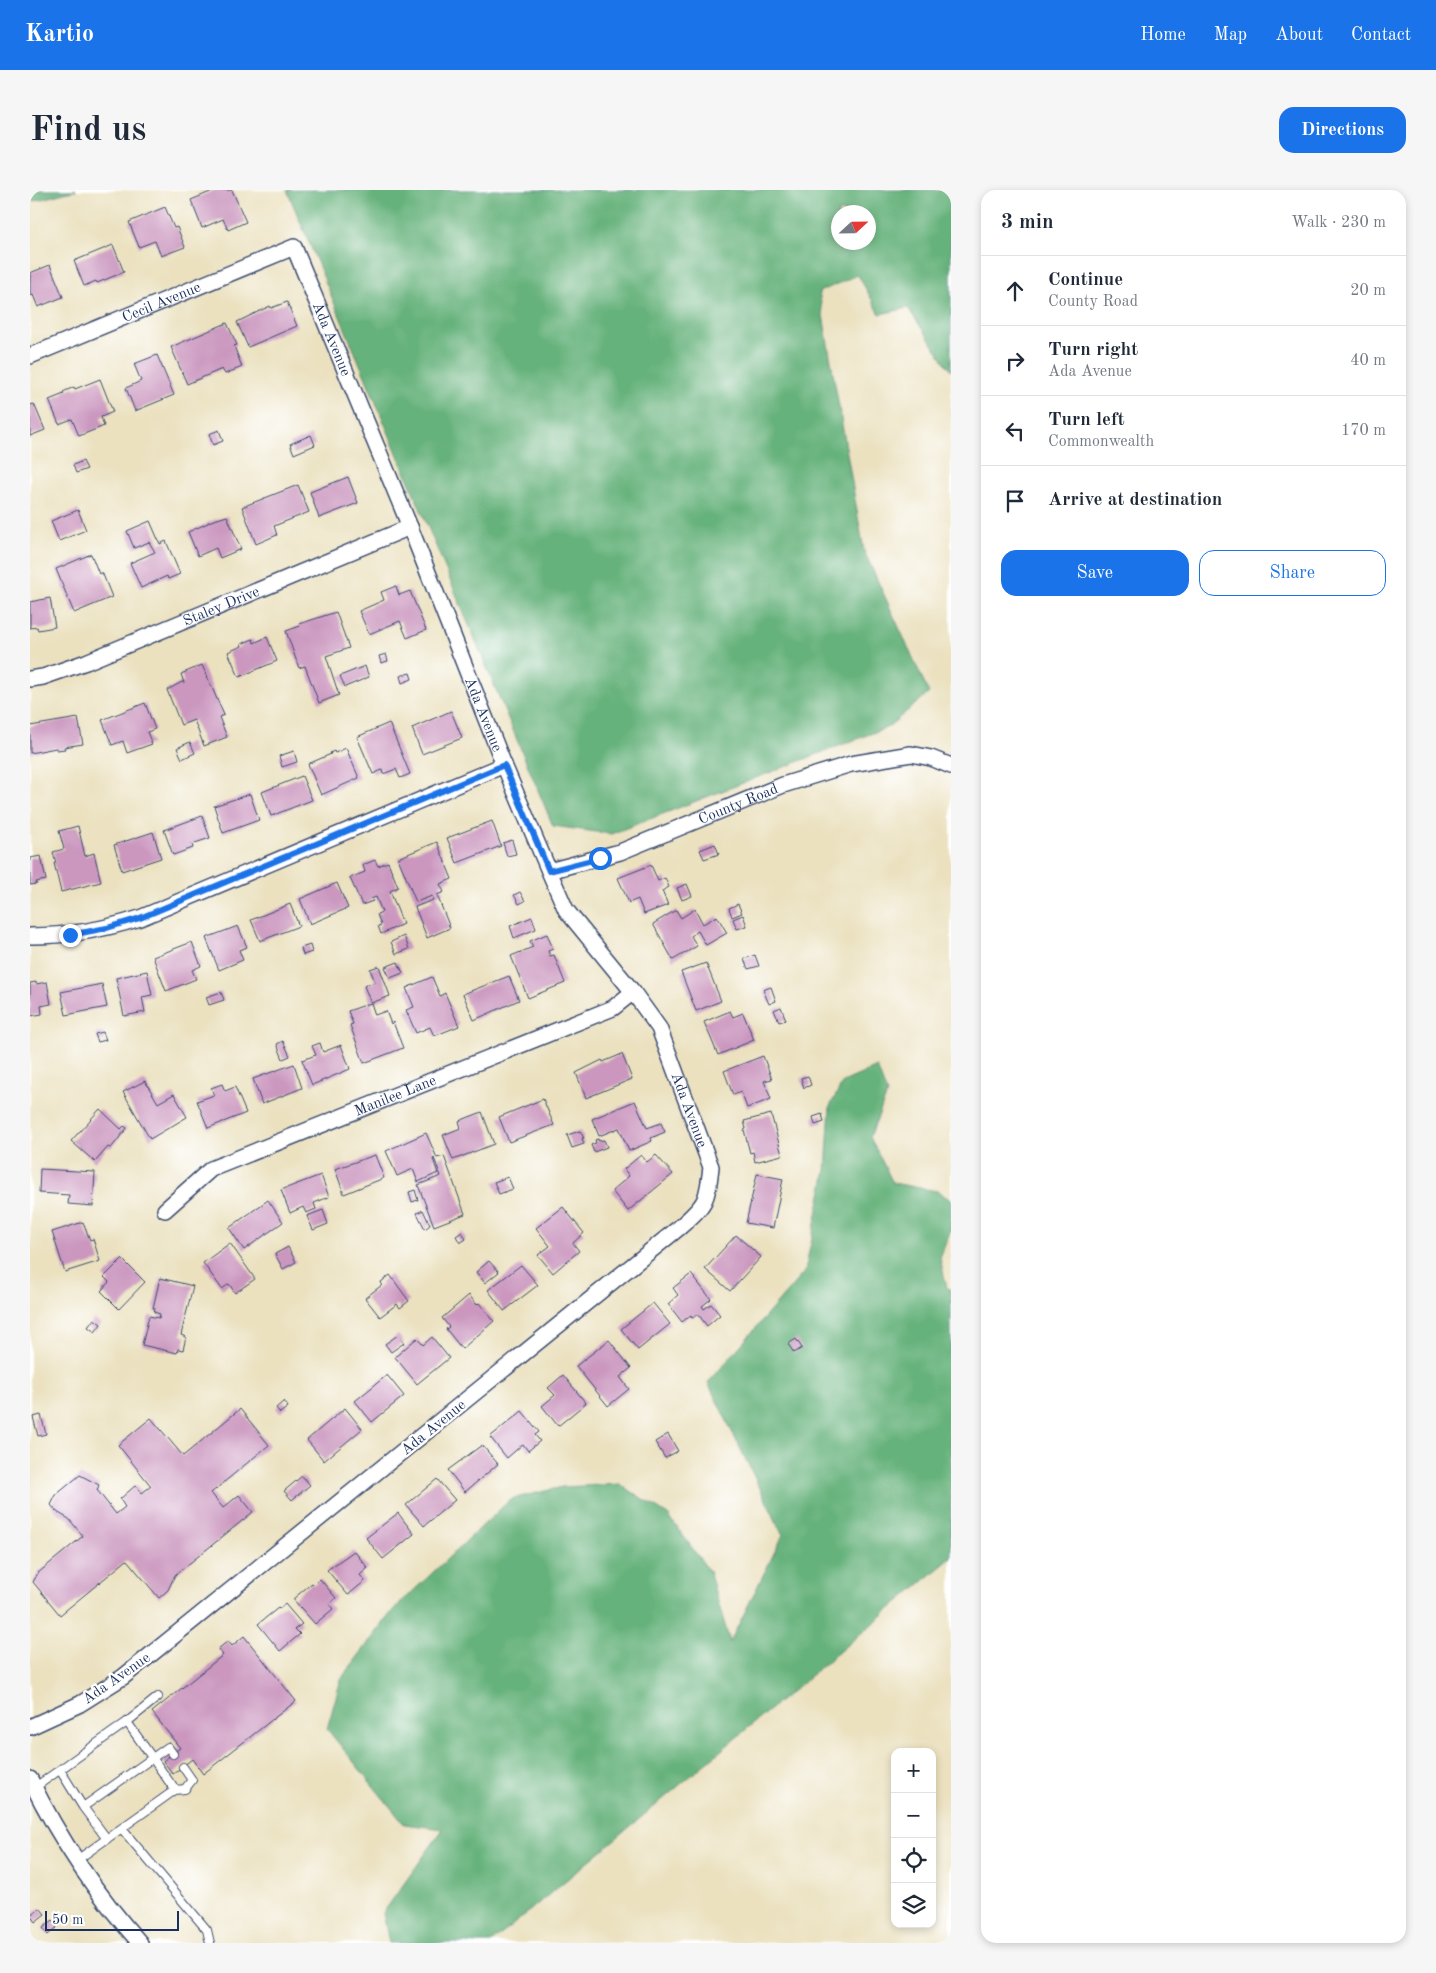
<!DOCTYPE html>
<html lang="en">
<head>
<meta charset="utf-8">
<style>
  body { margin:0; font-family:"Old Standard TT",serif; background:#f6f6f7; color:#1f2937 }
  .controls { position:absolute; right:15px; bottom:15px; display:grid; overflow:hidden; border-radius:10px; box-shadow:0 2px 8px #0003 }
  .controls button { width:45px; height:45px; display:grid; place-items:center; padding:0; border:0; border-bottom:1px solid #e0e1e3; background:#fff; color:#1f2937; font:25px sans-serif }
  .compass { position:absolute; left:801px; top:15px; width:45px; height:45px; border-radius:50%; background:#fff; box-shadow:0 2px 8px #0003; rotate:68deg }
  .scale { position:absolute; left:15px; bottom:12px; width:134px; box-sizing:border-box; padding-left:5px; border:2px solid #1b2f5e; border-top:0; font-size:14px; line-height:18px; white-space:nowrap; color:#1b2f5e; -webkit-text-stroke:4px #fff; paint-order:stroke }
  .stop { position:absolute; width:15px; height:15px; margin:-11px; border:4px solid #1a73e8; border-radius:50%; background:#fff }
  .stop.end { background:#1a73e8; border-color:#fff; box-shadow:0 1px 5px #0008 }
  .list { margin:0; padding:0; list-style:none }
  h2 { display:flex; justify-content:space-between; align-items:center; height:65px; margin:0; padding:0 20px; font-size:21px }
  h2 small { font-size:16px; font-weight:400; color:#747a83 }
  .list li { display:grid; grid-template-columns:32px 1fr auto; gap:15px; align-items:center; box-sizing:border-box; height:70px; padding:0 20px; border-top:1px solid #e0e1e3 }
  .list b { display:block; font-size:19px; white-space:nowrap }
  .list p { margin:0; font-size:16px; white-space:nowrap; color:#747a83 }
  .list em { font-size:16px; font-style:normal; color:#747a83 }
  .actions { display:flex; gap:10px; padding:15px 20px }
  .actions a { flex:1; padding:11px 0; border:1px solid #1a73e8; border-radius:15px; text-align:center; font-size:18px; color:#1a73e8 }
  .actions .main { background:#1a73e8; color:#fff }
  .icon { flex:none; width:28px; height:28px; fill:none; stroke:currentColor; stroke-width:2; stroke-linecap:round; stroke-linejoin:round }
  .map { position:relative; flex:none; width:921px; height:1753px; overflow:hidden; border-radius:15px }
  header { display:flex; align-items:center; gap:30px; box-sizing:border-box; height:70px; padding:0 25px; background:#1a73e8; color:#fff }
  header strong { font-size:24px }
  nav { display:flex; gap:28px; margin-inline-start:auto; font-size:18px }
  .intro { display:flex; align-items:center; justify-content:space-between; box-sizing:border-box; height:120px; padding:0 30px }
  h1 { margin:0; font-size:35px }
  .button { padding:12px 22px; border-radius:15px; background:#1a73e8; color:#fff; font-size:18px; font-weight:700 }
  main { display:flex; gap:30px; padding:0 30px }
  aside { flex:1; background:#fff; border-radius:15px; box-shadow:0 2px 8px #0003 }
  .map>svg:first-child { display:block }
</style>
</head>
<body>
<header>
<strong>Kartio</strong>
<nav><a>Home</a><a>Map</a><a>About</a><a>Contact</a></nav>
</header>
<div class="intro"><h1>Find us</h1><a class="button">Directions</a></div>
<main>
<div class="map">
<svg width="921" height="1753" viewBox="0 0 921 1753">
  <rect width="100%" height="100%" fill="#fff"/>
  <filter id="ink" filterUnits="userSpaceOnUse"><feTurbulence type="fractalNoise" baseFrequency=".02" numOctaves="2"/><feDisplacementMap in="SourceGraphic" scale="10" xChannelSelector="R" yChannelSelector="G"/><feConvolveMatrix kernelMatrix="1 2 1 2 8 2 1 2 1" color-interpolation-filters="sRGB"/></filter>
  <filter id="wash" filterUnits="userSpaceOnUse"><feTurbulence type="fractalNoise" baseFrequency=".0096" numOctaves="4" result="noise"/><feDisplacementMap in="SourceGraphic" scale="20" xChannelSelector="R" yChannelSelector="G"/><feGaussianBlur stdDeviation="1.12" result="paint"/><feColorMatrix in="noise" values="0 0 0 0 0 0 0 0 0 0 0 0 0 0 0 0 0 1.4 0 .05"/><feComposite in="paint" operator="in"/></filter>
  <g filter="url(#wash)">
    <rect width="100%" height="100%" fill="#ebe1bf"/>
    <!-- forest -->
    <path fill="#66b27c" stroke="#40706d" fill-rule="evenodd" d="M 0,0 L 46,0 L 0,12 Z
      M 257,0 L 921,0 L 921,181 L 878,118 L 850,124 L 828,85 L 789,102 L 834,361 L 899,503 L 858,537 L 581,644 L 523,636 ZM 838,22 L 838,52 L 808,52 L 808,22 Z
      M 847,877 L 857,904 L 840,947 L 863,993 L 907,1001 L 921,1010 L 921,1039 L 910,1068 L 917,1098 L 921,1099 L 921,1368 L 461,1753 L 359,1753 L 353,1723 L 413,1639 L 374,1634 L 297,1539 L 311,1489 L 364,1419 L 481,1309 L 532,1297 L 590,1294 L 638,1325 L 679,1381 L 700,1452 L 753,1345 L 678,1193 L 775,1081 L 796,981 L 800,916 L 813,892 Z"/>
    <g id="blocks">
      <!-- building -->
      <path fill="#cb97bf" d="M 185,0 L 202,0 L 216,32 L 198,40 L 193,29 L 172,38 L 161,10 Z
        M 135,17 L 144,38 L 147,37 L 155,57 L 131,66 L 125,51 L 109,57 L 99,32 Z
        M 83,55 L 94,82 L 67,93 L 66,91 L 54,96 L 44,71 Z
        M 20,75 L 33,107 L 8,117 L 3,105 L 0,106 L 0,83 Z
        M 257,112 L 267,136 L 218,157 L 207,132 L 240,116 L 241,118 Z
        M 197,133 L 207,155 L 204,156 L 212,177 L 195,184 L 192,179 L 157,194 L 141,157 Z
        M 127,165 L 144,205 L 105,221 L 96,198 L 111,191 L 104,174 Z
        M 70,189 L 83,222 L 71,227 L 74,236 L 49,246 L 42,229 L 29,234 L 19,210 L 34,204 L 33,202 L 44,197 L 45,199 Z
        M 4,214 L 15,240 L 0,246 L 0,215 Z
        M 189,240 L 193,251 L 183,255 L 179,244 Z
        M 281,245 L 285,255 L 264,264 L 260,254 Z
        M 53,271 L 57,279 L 46,283 L 43,275 Z
        M 318,287 L 328,313 L 289,328 L 280,302 Z
        M 268,295 L 279,322 L 244,336 L 247,345 L 226,354 L 212,317 Z
        M 48,320 L 56,340 L 29,351 L 21,331 Z
        M 197,326 L 211,359 L 190,368 L 186,358 L 168,366 L 158,342 L 178,333 L 178,332 Z
        M 120,331 L 130,354 L 136,351 L 150,384 L 138,389 L 137,386 L 111,398 L 100,373 L 125,362 L 119,352 L 104,358 L 97,341 Z
        M 61,364 L 69,384 L 72,382 L 82,407 L 44,423 L 26,379 Z
        M 366,396 L 369,405 L 380,401 L 396,440 L 377,448 L 370,431 L 339,444 L 329,421 L 354,410 L 351,402 Z
        M 20,408 L 25,437 L 8,440 L 7,437 L 0,438 L 0,412 Z
        M 306,422 L 319,458 L 296,466 L 309,505 L 289,513 L 275,476 L 269,478 L 256,441 L 270,436 L 269,434 Z
        M 237,447 L 247,471 L 209,487 L 198,462 L 212,456 L 211,454 L 223,449 L 224,453 Z
        M 356,464 L 358,471 L 351,473 L 349,466 Z
        M 172,475 L 194,525 L 189,527 L 197,547 L 174,556 L 164,530 L 151,535 L 137,500 L 152,492 L 154,493 L 151,484 Z
        M 335,476 L 339,487 L 315,497 L 310,486 Z
        M 380,483 L 382,489 L 372,493 L 370,486 Z
        M 115,513 L 125,539 L 117,542 L 122,554 L 97,563 L 93,551 L 82,555 L 72,530 Z
        M 421,521 L 432,548 L 392,564 L 382,538 Z
        M 48,528 L 53,554 L 34,557 L 35,559 L 27,560 L 26,558 L 0,563 L 0,536 Z
        M 359,533 L 380,584 L 370,588 L 366,579 L 353,584 L 352,580 L 343,584 L 327,547 Z
        M 160,552 L 165,563 L 152,569 L 147,558 Z
        M 316,558 L 329,588 L 291,605 L 278,574 L 301,564 L 300,563 L 304,561 L 305,563 Z
        M 264,561 L 267,572 L 252,577 L 249,566 Z
        M 272,586 L 282,610 L 241,626 L 232,602 Z
        M 220,604 L 229,630 L 193,643 L 184,616 Z
        M 172,626 L 180,648 L 162,654 L 163,658 L 143,665 L 134,640 Z
        M 462,631 L 471,656 L 427,673 L 417,648 Z
        M 48,636 L 55,666 L 64,663 L 71,692 L 31,702 L 24,673 L 26,673 L 23,662 L 34,659 L 29,641 Z
        M 123,642 L 131,668 L 92,681 L 84,655 Z
        M 482,650 L 486,664 L 477,666 L 473,653 Z
        M 407,652 L 422,689 L 410,694 L 414,702 L 407,705 L 420,738 L 397,748 L 385,717 L 403,710 L 402,706 L 386,712 L 368,668 Z
        M 685,654 L 689,664 L 674,669 L 670,660 Z
        M 11,666 L 16,690 L 6,692 L 7,694 L 0,695 L 0,668 Z
        M 345,670 L 348,676 L 358,672 L 368,697 L 360,701 L 373,734 L 351,744 L 348,736 L 351,735 L 347,724 L 352,722 L 346,707 L 341,709 L 343,711 L 332,715 L 320,688 L 335,682 L 333,675 Z
        M 621,675 L 628,691 L 635,688 L 639,697 L 632,701 L 638,715 L 614,724 L 608,709 L 599,713 L 588,688 Z
        M 307,693 L 318,718 L 280,734 L 270,709 Z
        M 657,694 L 662,706 L 652,710 L 647,698 Z
        M 490,702 L 495,711 L 489,714 L 484,705 Z
        M 260,714 L 269,736 L 230,751 L 221,730 Z
        M 708,714 L 712,723 L 702,727 L 699,718 Z
        M 665,719 L 673,734 L 687,726 L 697,743 L 676,755 L 668,741 L 661,746 L 667,756 L 643,770 L 623,734 L 646,720 L 651,728 Z
        M 713,725 L 717,736 L 707,739 L 703,729 Z
        M 502,727 L 506,739 L 484,748 L 480,736 Z
        M 208,736 L 217,757 L 209,760 L 213,770 L 189,780 L 176,748 Z
        M 517,744 L 523,759 L 518,761 L 520,766 L 524,765 L 535,793 L 498,808 L 481,766 L 503,757 L 500,751 Z
        M 374,746 L 379,759 L 366,764 L 361,752 Z
        M 162,752 L 171,776 L 162,780 L 166,789 L 136,801 L 123,767 Z
        M 280,755 L 282,762 L 273,765 L 271,758 Z
        M 725,765 L 729,776 L 718,779 L 714,769 Z
        M 368,772 L 373,783 L 360,788 L 355,777 Z
        M 676,773 L 691,811 L 666,821 L 651,782 Z
        M 349,776 L 360,806 L 341,813 L 345,825 L 356,821 L 361,834 L 363,832 L 373,858 L 334,873 L 320,835 L 323,834 L 318,821 L 341,813 L 334,796 L 345,792 L 340,779 Z
        M 117,781 L 122,805 L 112,807 L 115,822 L 94,826 L 86,788 Z
        M 479,786 L 489,810 L 444,830 L 433,804 Z
        M 402,787 L 410,806 L 415,803 L 429,836 L 404,846 L 400,837 L 386,843 L 376,820 L 384,817 L 376,798 Z
        M 6,792 L 6,794 L 17,792 L 21,814 L 11,816 L 12,824 L 0,826 L 0,793 Z
        M 72,794 L 77,817 L 36,825 L 31,802 Z
        M 741,797 L 746,811 L 739,814 L 733,800 Z
        M 191,802 L 194,810 L 179,815 L 176,807 Z
        M 751,817 L 756,830 L 749,832 L 744,820 Z
        M 700,821 L 703,827 L 713,823 L 724,850 L 688,865 L 674,832 Z
        M 73,842 L 76,850 L 68,852 L 65,844 Z
        M 253,851 L 260,866 L 253,869 L 247,854 Z
        M 290,853 L 293,862 L 311,855 L 320,879 L 282,895 L 272,870 L 286,865 L 282,856 Z
        M 592,864 L 602,889 L 556,908 L 546,883 L 572,870 L 573,872 Z
        M 733,866 L 742,889 L 734,891 L 741,909 L 717,918 L 711,902 L 703,905 L 694,881 Z
        M 264,874 L 272,898 L 232,914 L 223,889 Z
        M 778,886 L 781,895 L 774,898 L 771,888 Z
        M 115,891 L 128,913 L 144,904 L 157,927 L 120,949 L 93,902 Z
        M 192,894 L 195,901 L 205,897 L 216,923 L 178,938 L 167,911 L 184,905 L 181,898 Z
        M 513,909 L 524,935 L 479,952 L 469,927 Z
        M 605,911 L 617,938 L 631,933 L 635,942 L 621,948 L 622,951 L 599,961 L 589,938 L 569,946 L 562,929 Z
        M 70,919 L 91,939 L 94,936 L 97,938 L 82,957 L 80,958 L 78,957 L 65,972 L 41,951 Z
        M 452,922 L 464,954 L 423,970 L 413,945 L 431,938 L 429,931 Z
        M 741,924 L 752,965 L 725,972 L 723,962 L 720,963 L 714,940 L 716,939 L 714,931 Z
        M 792,924 L 794,932 L 785,935 L 783,927 Z
        M 550,941 L 554,948 L 552,948 L 554,954 L 542,958 L 537,945 Z
        M 396,943 L 407,968 L 414,966 L 435,1024 L 404,1036 L 388,995 L 411,986 L 404,968 L 403,969 L 408,983 L 388,992 L 383,979 L 367,986 L 356,961 Z
        M 568,949 L 569,951 L 574,950 L 577,957 L 564,962 L 561,955 L 566,953 L 565,950 Z
        M 345,965 L 354,988 L 314,1004 L 305,979 Z
        M 611,965 L 617,972 L 626,965 L 643,984 L 598,1021 L 582,1001 L 599,986 L 594,979 Z
        M 10,979 L 65,982 L 63,1016 L 38,1014 L 39,1005 L 9,1003 Z
        M 727,984 L 753,989 L 743,1038 L 716,1033 Z
        M 291,985 L 299,1007 L 284,1013 L 286,1019 L 276,1023 L 273,1017 L 260,1023 L 251,1000 Z
        M 478,987 L 483,999 L 469,1004 L 464,992 Z
        M 385,1000 L 388,1010 L 382,1012 L 379,1002 Z
        M 238,1010 L 253,1032 L 214,1060 L 199,1038 Z
        M 533,1017 L 554,1043 L 543,1053 L 549,1061 L 523,1083 L 508,1065 L 520,1056 L 506,1038 Z
        M 293,1020 L 298,1034 L 283,1040 L 277,1026 Z
        M 393,1020 L 400,1035 L 395,1039 L 387,1023 Z
        M 53,1032 L 60,1050 L 63,1049 L 70,1071 L 35,1082 L 22,1042 Z
        M 432,1042 L 436,1049 L 430,1053 L 426,1046 Z
        M 706,1045 L 731,1067 L 700,1101 L 675,1079 Z
        M 200,1053 L 225,1089 L 205,1103 L 199,1094 L 192,1099 L 173,1073 Z
        M 258,1057 L 266,1072 L 253,1079 L 245,1064 Z
        M 92,1069 L 115,1092 L 89,1119 L 71,1101 L 79,1092 L 74,1087 Z
        M 459,1071 L 469,1082 L 455,1093 L 446,1082 Z
        M 491,1075 L 508,1095 L 474,1121 L 458,1100 Z
        M 661,1084 L 681,1109 L 672,1116 L 674,1119 L 681,1114 L 690,1125 L 677,1136 L 668,1124 L 662,1128 L 661,1125 L 652,1132 L 638,1114 L 648,1105 L 643,1098 Z
        M 360,1085 L 379,1111 L 370,1118 L 367,1114 L 350,1127 L 335,1108 L 352,1095 L 351,1092 Z
        M 130,1088 L 163,1096 L 151,1145 L 156,1147 L 153,1160 L 148,1159 L 147,1163 L 112,1155 L 119,1126 L 129,1128 L 130,1124 L 124,1122 L 125,1118 L 123,1118 Z
        M 439,1105 L 447,1115 L 449,1113 L 464,1131 L 432,1159 L 416,1139 L 419,1137 L 412,1128 Z
        M 623,1113 L 640,1134 L 608,1160 L 591,1139 Z
        M 64,1129 L 71,1134 L 65,1142 L 58,1137 Z
        M 368,1145 L 374,1153 L 361,1162 L 355,1154 Z
        M 402,1147 L 419,1168 L 387,1194 L 365,1167 L 387,1148 L 393,1155 Z
        M 766,1149 L 772,1158 L 764,1163 L 758,1154 Z
        M 579,1150 L 601,1178 L 590,1187 L 599,1199 L 578,1216 L 546,1176 Z
        M 357,1185 L 374,1206 L 342,1232 L 325,1211 Z
        M 533,1185 L 556,1213 L 528,1236 L 512,1216 L 525,1205 L 518,1198 Z
        M 254,1211 L 258,1217 L 250,1223 L 246,1218 Z
        M 315,1218 L 332,1239 L 294,1271 L 277,1250 Z
        M 210,1219 L 239,1255 L 181,1303 L 193,1318 L 209,1305 L 223,1322 L 145,1385 L 138,1400 L 129,1408 L 97,1370 L 30,1425 L 3,1392 L 8,1383 L 53,1346 L 39,1329 L 27,1322 L 21,1315 L 26,1305 L 50,1285 L 69,1295 L 67,1300 L 86,1324 L 95,1317 L 90,1309 L 106,1295 L 112,1303 L 121,1296 L 88,1255 L 121,1228 L 153,1266 Z
        M 492,1221 L 509,1242 L 505,1245 L 510,1251 L 498,1261 L 493,1254 L 477,1268 L 460,1247 Z
        M 11,1225 L 16,1244 L 8,1246 L 3,1227 Z
        M 638,1244 L 648,1261 L 635,1268 L 625,1252 Z
        M 452,1255 L 468,1274 L 435,1302 L 418,1280 Z
        M 272,1286 L 280,1295 L 262,1310 L 254,1301 Z
        M 407,1289 L 425,1310 L 394,1336 L 376,1315 Z
        M 368,1323 L 384,1344 L 353,1369 L 336,1348 Z
        M 324,1361 L 338,1378 L 330,1385 L 335,1391 L 318,1405 L 297,1380 Z
        M 290,1389 L 306,1408 L 299,1414 L 303,1419 L 285,1434 L 263,1409 L 282,1393 L 284,1395 Z
        M 255,1414 L 272,1434 L 265,1439 L 270,1444 L 250,1461 L 228,1434 L 248,1418 L 249,1419 Z
        M 214,1446 L 266,1511 L 173,1584 L 162,1569 L 143,1584 L 133,1571 L 150,1558 L 122,1522 L 193,1465 L 188,1459 L 198,1451 L 202,1456 Z
        M 10,1718 L 15,1724 L 5,1732 L 0,1725 Z
        M 23,1730 L 28,1736 L 18,1745 L 13,1738 Z"/>
    </g>
  </g>
  <g filter="url(#ink)">
    <use href="#blocks" fill-opacity="0" stroke="#3a4a6d" stroke-width="1"/>
    <g fill="none" stroke-linecap="round" stroke-linejoin="round">
      <!-- service casing -->
      <g stroke="#3a4a6d" stroke-width="10">
        <path id="service" d="M 97,1532 L 128,1507
          M 30,1580 L 53,1617 L 77,1649
          M 4,1598 L 97,1532 L 145,1600 L 47,1670
          M 145,1600 L 155,1599 L 162,1590 L 153,1577
          M 53,1617 L 138,1557 L 143,1564
          M 92,1639 L 177,1740 L 180,1753"/>
      </g>
      <!-- minor casing -->
      <g stroke="#3a4a6d" stroke-width="18">
        <g id="minor">
          <path id="s1" d="M 0,166 L 264,57 L 380,337 L 474,575 L 519,681 L 536,720 L 603,802 L 629,838 L 681,977 C 677,1012 676,1014 650,1037 L 93,1487 L 50,1514 L 0,1537"/>
          <path id="s2" d="M 0,489 L 13,487 L 56,472 L 380,337"/>
          <path id="s3" d="M 519,681 L 590,662 L 753,595 L 821,574 L 881,564 L 901,568 L 921,576"/>
          <path d="M 0,746 C 38,746 73,740 110,728 L 474,575"/>
          <path id="s4" d="M 135,1020 L 181,979 L 583,818 L 603,802"/>
          <path d="M 0,1589 C 29,1648 66,1704 110,1753"/>
        </g>
      </g>
      <!-- service -->
      <use href="#service" stroke="#fff" stroke-width="8"/>
      <!-- minor -->
      <use href="#minor" stroke="#fff" stroke-width="15"/>
    </g>
  </g>
  <g fill="none" stroke-linecap="round" stroke-linejoin="round" filter="url(#ink)">
    <!-- route -->
    <path stroke="#1a73e8" stroke-width="6" d="M 40,745 L 77,738 L 110,728 L 474,575 L 519,681 L 570,668"/>
  </g>
  <g text-anchor="middle" stroke-width="4.5" stroke-linejoin="round" paint-order="stroke">
    <!-- street labels -->
    <g font-size="15" fill="#1b2f5e" stroke="#fff">
      <text dy="5" stroke="none"><textPath href="#s1" startOffset="142">Cecil Avenue</textPath></text>
      <text dy="5" stroke="none"><textPath href="#s1" startOffset="385">Ada Avenue</textPath></text>
      <text dy="5" stroke="none"><textPath href="#s2" startOffset="205">Staley Drive</textPath></text>
      <text dy="5" stroke="none"><textPath href="#s1" startOffset="790">Ada Avenue</textPath></text>
      <text dy="5" stroke="none"><textPath href="#s3" startOffset="201">County Road</textPath></text>
      <text dy="5" stroke="none"><textPath href="#s4" startOffset="260">Manilee Lane</textPath></text>
      <text dy="5" stroke="none"><textPath href="#s1" startOffset="1240">Ada Avenue</textPath></text>
      <text transform="translate(403 1237) rotate(-39)" y="5">Ada Avenue</text>
      <text transform="translate(86 1488) rotate(-35)" y="5">Ada Avenue</text>
    </g>
  </g>
</svg>
<div class="controls">
<button>+</button>
<button>−</button>
<button><svg class="icon" aria-label="locate" viewBox="0 0 24 24"><circle cx="12" cy="12" r="6"/><path d="M12 2v4M12 18v4M2 12h4M18 12h4"/></svg></button>
<button><svg class="icon" aria-label="layers" viewBox="0 0 24 24"><path d="M12 4l9 5-9 5-9-5zM3 14l9 5 9-5"/></svg></button>
</div>
<svg class="compass" viewBox="-18 -18 36 36"><path d="M0-13l5 13h-10z" fill="#e53935"/><path d="M0 13l5-13h-10z" fill="#747a83"/></svg>
<div class="scale">50 m</div>
<div class="stop" style="left:570px;top:668px"></div>
<div class="stop end" style="left:40px;top:745px"></div>
</div>
<aside>
<h2>3 min<small>Walk · 230 m</small></h2>
<ul class="list">
<li><svg class="icon" aria-label="ahead" viewBox="0 0 24 24"><path d="M12 20V5M6 11l6-6 6 6"/></svg><div><b>Continue</b><p>County Road</p></div><em>20 m</em></li>
<li><svg class="icon" aria-label="right" viewBox="0 0 24 24"><path d="M7 20v-9h11M14 6l5 5-5 5"/></svg><div><b>Turn right</b><p>Ada Avenue</p></div><em>40 m</em></li>
<li><svg class="icon" aria-label="left" viewBox="0 0 24 24"><path d="M17 20v-9H6M10 6l-5 5 5 5"/></svg><div><b>Turn left</b><p>Commonwealth</p></div><em>170 m</em></li>
<li><svg class="icon" aria-label="arrive" viewBox="0 0 24 24"><path d="M6 21V4h12l-3 4 3 4H6"/></svg><div><b>Arrive at destination</b></div></li>
</ul>
<div class="actions"><a class="main">Save</a><a>Share</a></div>
</aside>
</main>
</body>
</html>
